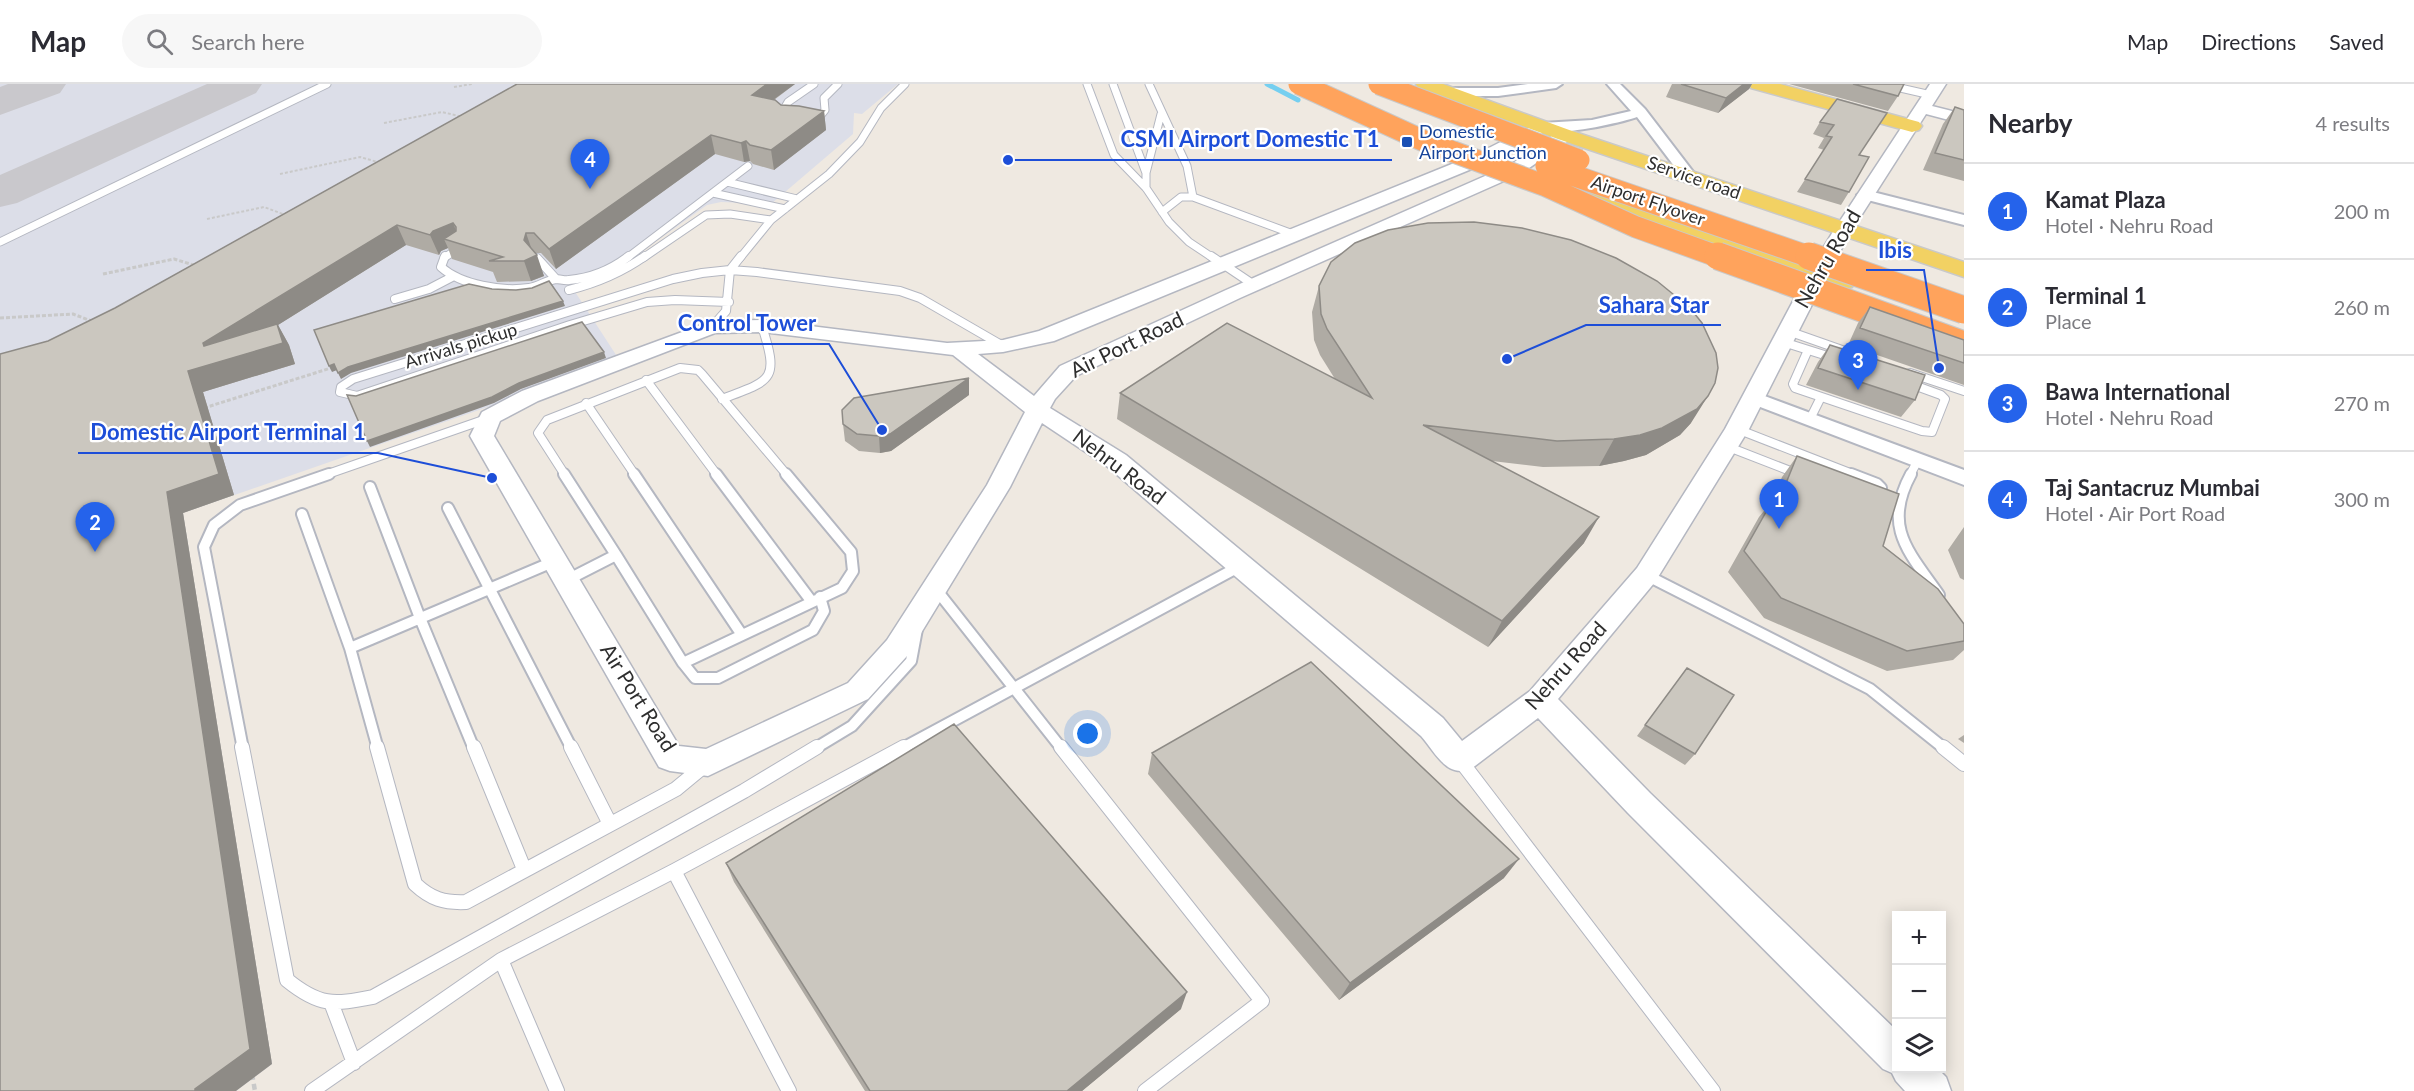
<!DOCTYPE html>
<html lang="en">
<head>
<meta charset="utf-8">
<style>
  body { margin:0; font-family:Lato,sans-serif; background:#f7f7f7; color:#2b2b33 }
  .controls { position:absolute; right:18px; bottom:18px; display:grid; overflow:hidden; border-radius:0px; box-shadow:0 3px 15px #0003 }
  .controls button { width:54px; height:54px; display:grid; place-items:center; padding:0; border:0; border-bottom:2px solid #e1e1e2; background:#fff; color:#2b2b33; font:30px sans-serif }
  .you { position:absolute; left:1088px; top:650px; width:21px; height:21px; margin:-15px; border:4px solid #fff; border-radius:50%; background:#1a73e8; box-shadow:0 0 0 9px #1a73e833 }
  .badge { display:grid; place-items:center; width:39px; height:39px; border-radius:50%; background:#2563eb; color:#fff; font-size:20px; font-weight:700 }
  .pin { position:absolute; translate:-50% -50px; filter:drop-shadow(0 2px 3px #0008) }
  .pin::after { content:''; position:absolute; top:32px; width:21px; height:18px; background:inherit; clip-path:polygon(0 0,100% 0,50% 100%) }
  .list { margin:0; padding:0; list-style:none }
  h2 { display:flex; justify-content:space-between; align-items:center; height:78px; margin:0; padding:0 24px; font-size:26px }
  h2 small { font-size:20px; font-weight:400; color:#7c7c81 }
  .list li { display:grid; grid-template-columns:39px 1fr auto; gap:18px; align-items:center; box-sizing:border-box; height:96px; padding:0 24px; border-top:2px solid #e1e1e2 }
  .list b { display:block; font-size:22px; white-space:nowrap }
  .list p { margin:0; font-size:20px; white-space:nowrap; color:#7c7c81 }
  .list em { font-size:20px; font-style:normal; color:#7c7c81 }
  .icon { flex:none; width:33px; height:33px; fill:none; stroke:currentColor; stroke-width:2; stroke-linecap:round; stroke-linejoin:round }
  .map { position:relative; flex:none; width:1964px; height:1007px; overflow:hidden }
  header { display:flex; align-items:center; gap:36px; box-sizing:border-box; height:84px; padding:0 30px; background:#fff; border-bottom:2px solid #e1e1e2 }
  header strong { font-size:28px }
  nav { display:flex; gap:33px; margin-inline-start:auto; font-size:21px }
  .search { width:420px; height:54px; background:#f7f7f7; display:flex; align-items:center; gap:15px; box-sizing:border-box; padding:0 21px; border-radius:33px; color:#7c7c81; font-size:22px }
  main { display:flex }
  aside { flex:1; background:#fff }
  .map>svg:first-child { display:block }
</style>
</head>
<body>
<header>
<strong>Map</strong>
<div class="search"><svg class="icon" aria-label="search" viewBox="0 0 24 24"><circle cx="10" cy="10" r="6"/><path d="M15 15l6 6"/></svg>Search here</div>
<nav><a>Map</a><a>Directions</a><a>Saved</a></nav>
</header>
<main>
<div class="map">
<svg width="1964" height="1007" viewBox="0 0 1964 1007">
  <rect width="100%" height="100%" fill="#efe9e1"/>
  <!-- airport -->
  <path fill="#dcdee8" d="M 0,0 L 898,0 L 862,30 L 854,29 L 853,50 L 771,120 L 721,118 L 707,121 L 617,185 L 568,197 L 620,277 L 183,429 L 272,980 L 236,1007 L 0,1007 Z"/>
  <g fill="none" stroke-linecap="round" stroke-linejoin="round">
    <!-- stream -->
    <path stroke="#75cff0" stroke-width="5" d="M 1267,0 L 1298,16"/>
    <!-- taxiway -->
    <path fill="#c9c8cc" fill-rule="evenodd" d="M 8,0 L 66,0 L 60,9 L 0,31 L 0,3 Z
      M 207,0 L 262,0 L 256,9 L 17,119 L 0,123 L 0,91 Z"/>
    <!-- service-far3 casing -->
    <g stroke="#b4b7c1" stroke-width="9">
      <path id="service-far3" d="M 1087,0 L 1114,71 L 1146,104 L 1169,138 L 1189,158 L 1213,174
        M 1113,0 L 1146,89 L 1146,104
        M 1149,0 L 1187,82 L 1193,113
        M 1883,0 L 1931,11
        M 781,30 L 788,18 L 814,0
        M 812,33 L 821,31 L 825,26 L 824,14 L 838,0
        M 1146,89 L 1161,30
        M 727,98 L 797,115
        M 713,109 L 785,125
        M 1162,128 L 1181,113 L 1193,113 L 1293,150
        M 0,158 L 327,0
        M 444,174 L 459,164
        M 627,174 L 748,82
        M 643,174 L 706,131 L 730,130 L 771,136
        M 740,174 L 771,136 L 829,90 L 860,58 L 881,24 L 905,0"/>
    </g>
    <!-- service-far2 casing -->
    <g stroke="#b4b7c1" stroke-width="10">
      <path id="service-far2" d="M 445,172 L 441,183 C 461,201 502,208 529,204 C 538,203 547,196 556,195 C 560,195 565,197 569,196 C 591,194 611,186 629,172
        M 1211,172 L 1254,201
        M 537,174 L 556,195
        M 569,206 C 597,199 621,189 645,172
        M 395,215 L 429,205 L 452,193
        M 729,218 L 675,216 L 647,218 L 570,241 L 357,312 L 340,308 L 341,303 L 353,295 L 673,195 L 702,189 L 730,186 L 757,188 L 900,207 L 920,214 L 1003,262
        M 712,243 L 726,227 L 730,186 L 741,172
        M 1788,247 L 1842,266
        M 1783,258 L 1837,275
        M 1808,266 L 1793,300 L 1795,304 L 1922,347 L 1932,348 L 1945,315 L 1941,311 L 1908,299
        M 1910,289 L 1964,307
        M 646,296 L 717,391
        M 722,315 C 773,296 779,296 762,242
        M 586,319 L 635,391
        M 1810,335 L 1821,313
        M 1737,345 L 1855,391
        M 1726,362 L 1798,390
        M 325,391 L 489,334
        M 565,391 L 538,349 L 547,336 L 680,284 L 698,286 L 702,290 L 787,391
        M 1910,391 L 1918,376"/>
    </g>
    <!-- service-far1 casing -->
    <g stroke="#b4b7c1" stroke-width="14">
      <path id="service-far1" d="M 564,390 L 616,471
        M 634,390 L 742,551
        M 716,390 L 812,518
        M 1851,390 L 1877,400 L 1881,404 L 1877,417
        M 1911,390 C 1882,443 1909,468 1939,511
        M 370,403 L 420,534 L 474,665
        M 448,424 L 572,665
        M 302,430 L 350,564
        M 616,471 L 683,579 L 842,504 L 853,487 L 851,468 L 786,390
        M 1646,491 L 1870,605 L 1945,665
        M 567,496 L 616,471
        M 935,504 L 1062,665
        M 683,579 L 695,594 L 718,594 L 813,546 L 824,527 L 820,513
        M 243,665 L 204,463 L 214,441 L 240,421 L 329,390
        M 378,665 L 350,564 L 555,477
        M 814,665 L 852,642 L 911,577 L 917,545
        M 901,665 L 1242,481"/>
    </g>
    <!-- service casing -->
    <g stroke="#b4b7c1" stroke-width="16">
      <path id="service" d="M 242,663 L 287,896 C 319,922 333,921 373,913 L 744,707 L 817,663
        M 377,663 L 415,800 C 431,815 444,819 466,818 L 676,705 L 705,681
        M 474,663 L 524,785
        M 571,663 L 610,740
        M 1061,663 L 1262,917 L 1145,1007
        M 1943,663 L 1964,680
        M 1460,676 L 1713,1007
        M 674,787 L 789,1007
        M 501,876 L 557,1007
        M 332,921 L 354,979
        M 312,1007 L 501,876 L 674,787 L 904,663"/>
    </g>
    <!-- minor casing -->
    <g stroke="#b4b7c1" stroke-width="4">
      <path id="minor" d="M 1528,0 L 1562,0 L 1556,4 L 1498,12 L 1449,12 L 1442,8 L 1449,4 L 1498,4 Z
        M 1607,0 L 1620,0 L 1645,25 L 1694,89 L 1696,92 L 1694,95 L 1684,95 L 1637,33 C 1619,39 1548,56 1535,43 L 1542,39 L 1592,36 L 1631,27 Z
        M 1865,106 L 1964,131 L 1964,141 L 1860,114 L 1857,111 Z
        M 1754,308 L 1964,386 L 1964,401 L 1747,318 L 1745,314 L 1747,310 Z"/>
    </g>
    <!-- tertiary casing -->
    <g stroke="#b4b7c1" stroke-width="3">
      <path id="tertiary" d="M 1930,0 L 1946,0 L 1932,22 L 1964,30 L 1964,40 L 1926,30 L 1852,146 L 1828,189 L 1749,345 L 1655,498 L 1558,615 L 1650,709 L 1896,946 L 1896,984 L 1937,984 L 1946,993 L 1951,1007 L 1905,1007 L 1896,997 L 1892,989 L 1883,985 L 1628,729 L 1538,634 L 1471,685 C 1446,694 1436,669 1421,652 L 1108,383 L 1042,339 L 1010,403 L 907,572 L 868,615 L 708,692 L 670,687 L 659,683 L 470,352 L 482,328 L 522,307 L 712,237 L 762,236 L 947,259 L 1003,256 L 1039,247 L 1479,69 L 1536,40 L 1548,40 L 1550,43 L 1548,46 L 1491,77 L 1054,257 L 1003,268 L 978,270 L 1034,312 L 1060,282 L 1226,206 L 1510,81 L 1559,47 L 1571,47 L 1573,51 L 1571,55 L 1522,89 L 1240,214 L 1076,292 L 1055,315 L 1050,324 L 1126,371 L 1443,634 L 1462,657 L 1530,607 L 1637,484 L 1725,345 L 1808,189 L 1834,146 ZM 762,248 L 953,271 L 1025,328 L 987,401 L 887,556 L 848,599 L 706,665 L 679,662 L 494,352 L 500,337 L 538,317 L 715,249 Z"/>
    </g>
    <!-- primary casing -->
    <g stroke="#c9c9c9" stroke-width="3">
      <path id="primary" d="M 1416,0 L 1443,0 L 1572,47 L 1964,178 L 1964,193 L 1558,55 L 1418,4 Z
        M 1749,0 L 1780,0 L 1919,38 L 1922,42 L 1919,46 L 1912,48 L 1751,4 Z
        M 1549,90 L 1852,193 L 1855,198 L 1852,203 L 1843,205 L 1834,203 L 1541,101 L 1538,96 L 1541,91 Z"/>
    </g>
    <!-- path-far2 -->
    <path stroke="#c9c9c9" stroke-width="2" stroke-dasharray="3 2" stroke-linecap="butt" d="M 454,3 L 472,0"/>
    <!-- path-far1 -->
    <path stroke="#c9c9c9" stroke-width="3" stroke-dasharray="4 2" stroke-linecap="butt" d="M 204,324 L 334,283"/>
    <!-- path -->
    <path stroke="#c9c9c9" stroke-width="4.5" stroke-dasharray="6 4" stroke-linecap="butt" d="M 252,990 L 255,1007"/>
    <!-- service-far3 -->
    <use href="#service-far3" stroke="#fff" stroke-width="7"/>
    <!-- service-far2 -->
    <use href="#service-far2" stroke="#fff" stroke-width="8"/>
    <!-- service-far1 -->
    <use href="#service-far1" stroke="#fff" stroke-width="10"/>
    <!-- service -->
    <use href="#service" stroke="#fff" stroke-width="14"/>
    <!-- minor -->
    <use href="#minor" fill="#fff" fill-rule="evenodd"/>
    <!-- tertiary -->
    <use href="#tertiary" fill="#fff" fill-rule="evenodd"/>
    <!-- primary -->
    <use href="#primary" fill="#f2d163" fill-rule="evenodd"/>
    <!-- motorway-bridge-far1 casing -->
    <g stroke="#c9c9c9" stroke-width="23" stroke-linecap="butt">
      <path id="motorway-bridge-far1" d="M 1299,0 L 1424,57 L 1546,102 L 1636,143 L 1722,174
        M 1379,0 L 1579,76
        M 1546,82 L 1813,174"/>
    </g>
    <!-- motorway-bridge casing -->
    <g stroke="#c9c9c9" stroke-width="29" stroke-linecap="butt">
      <path id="motorway-bridge" d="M 1718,172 L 1964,261
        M 1809,172 L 1964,226"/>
    </g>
    <!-- path-bridge-far1 -->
    <path stroke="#c9c9c9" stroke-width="2" stroke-dasharray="3 2" stroke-linecap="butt" d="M 384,39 L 442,28 L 463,33
      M 280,90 L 360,73 L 381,79
      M 207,135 L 264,123 L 288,132"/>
    <!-- path-bridge -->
    <path stroke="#c9c9c9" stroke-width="3" stroke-dasharray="4 2" stroke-linecap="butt" d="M 103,190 L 174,175 L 197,182
      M 0,234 L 73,230 L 94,238"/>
    <!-- motorway-bridge-far1 -->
    <use href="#motorway-bridge-far1" stroke="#ffa35c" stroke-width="21"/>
    <!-- motorway-bridge -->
    <use href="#motorway-bridge" stroke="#ffa35c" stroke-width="27"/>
  </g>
  <!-- wall -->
  <path fill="#afaba4" d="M 517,0 L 795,0 L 774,16 L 781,21 L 824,27 L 826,46 L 774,86 L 753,80 L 750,77 L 744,78 L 715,70 L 556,185 L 541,169 L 535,169 L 544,192 L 531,197 L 497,198 L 493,188 L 452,175 L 448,164 L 441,167 L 439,171 L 406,161 L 278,241 L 289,261 L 295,280 L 203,308 L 234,411 L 183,429 L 272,980 L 48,257 L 115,224 Z
    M 1672,0 L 1752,0 L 1749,5 L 1718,29 L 1666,13 Z
    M 1789,0 L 1904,0 L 1898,12 L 1888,27 Z
    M 1837,15 L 1859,71 L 1849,108 L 1841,121 L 1797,108 L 1824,66 L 1818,64 L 1824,54 L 1813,50 L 1820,38 Z
    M 1955,23 L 1964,26 L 1964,97 L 1923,86 L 1943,40 Z
    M 1319,202 L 1691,339 L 1680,351 L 1646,371 L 1624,377 L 1599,382 L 1543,383 L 1492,377 L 1584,459 L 1488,563 L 1117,335 L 1120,309 L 1335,295 L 1320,271 L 1314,256 L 1312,228 Z
    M 1870,223 L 1964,256 L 1964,301 L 1848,261 L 1858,239 Z
    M 1830,261 L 1915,316 L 1901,333 L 1806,301 L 1818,278 Z
    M 969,311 L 891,367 L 880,369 L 859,367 L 845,357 L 843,340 Z
    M 1797,372 L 1883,462 L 1964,540 L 1964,566 L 1953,576 L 1887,587 L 1764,534 L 1728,488 L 1759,433 L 1772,417 L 1782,393 Z
    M 1964,443 L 1964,496 L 1960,494 L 1948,466 Z
    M 1687,584 L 1695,670 L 1685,681 L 1637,652 Z
    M 1964,651 L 1964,659 L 1958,655 Z
    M 1152,669 L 1504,794 L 1339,916 L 1148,690 Z
    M 726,779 L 1181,925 L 1082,1007 L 865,1007 L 734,798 Z"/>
  <!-- shaded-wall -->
  <path fill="#8e8b86" d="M 767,0 L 795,0 L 755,29 L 752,11 Z
    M 1744,0 L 1752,0 L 1749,5 L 1718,29 L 1726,14 Z
    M 824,27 L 826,46 L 774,86 L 771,66 Z
    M 711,51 L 715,70 L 556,185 L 549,165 Z
    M 746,57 L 750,77 L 744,78 L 741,59 Z
    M 453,139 L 461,159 L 444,155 L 448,164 L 441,167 L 439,171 L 430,151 L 433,147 Z
    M 397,141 L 406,161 L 278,241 L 289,261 L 295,280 L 203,308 L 234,411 L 183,429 L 272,980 L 236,1007 L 195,1007 L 167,408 L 188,287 L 203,259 Z
    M 526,149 L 533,169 L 537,171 L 544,192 L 531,197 L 524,177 L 524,156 Z
    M 563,217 L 565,222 L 351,289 L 341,295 L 338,289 L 348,283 Z
    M 604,268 L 606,274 L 521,305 L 494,319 L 370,363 L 367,357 L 519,299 Z
    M 334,280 L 337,286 L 332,288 L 329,282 Z
    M 969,294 L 969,311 L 891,367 L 880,369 L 879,352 Z
    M 1708,312 L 1691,339 L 1680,351 L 1646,371 L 1624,377 L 1599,382 L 1614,355 Z
    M 1599,433 L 1584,459 L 1488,563 L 1502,537 Z
    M 1519,775 L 1504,794 L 1339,916 L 1350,899 Z
    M 1187,908 L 1181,925 L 1082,1007 L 1067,1007 Z"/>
  <!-- building -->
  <path fill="#cbc7bf" stroke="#8e8b86" stroke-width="1.5" d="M 517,0 L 767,0 L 752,11 L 775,16 L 781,21 L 799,22 L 824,27 L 771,66 L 750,61 L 746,57 L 741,59 L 711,51 L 549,165 L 534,149 L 526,149 L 524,156 L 537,171 L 524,177 L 489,177 L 503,173 L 444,155 L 456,147 L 456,143 L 453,139 L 433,147 L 430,151 L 397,141 L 203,259 L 204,262 L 277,240 L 283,259 L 188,287 L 219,390 L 167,408 L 250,965 L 195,1005 L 195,1007 L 0,1007 L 0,270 L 48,257 L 115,224 Z
    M 1681,0 L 1744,0 L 1726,14 Z
    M 1853,0 L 1904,0 L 1898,12 Z
    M 1837,15 L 1887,29 L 1859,71 L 1869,73 L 1849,108 L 1805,95 L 1832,53 L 1826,52 L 1834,41 L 1820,38 Z
    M 1955,23 L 1964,26 L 1964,76 L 1935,69 Z
    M 1474,138 L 1522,144 L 1571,156 L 1616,174 L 1657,197 L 1690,224 L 1702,239 L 1716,269 L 1718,284 L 1715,299 L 1708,312 L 1697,325 L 1662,344 L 1640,351 L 1614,355 L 1557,357 L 1423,341 L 1599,433 L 1502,537 L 1120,309 L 1227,239 L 1372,314 L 1327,245 L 1321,230 L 1319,202 L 1331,178 L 1355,159 L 1388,146 L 1428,139 Z
    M 549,197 L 563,217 L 348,283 L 338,289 L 334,280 L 329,282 L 314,246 L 469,200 L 492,205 L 516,206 L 532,204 Z
    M 1870,223 L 1964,256 L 1964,279 L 1860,244 Z
    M 582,238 L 604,268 L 519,299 L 492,313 L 367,357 L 347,311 L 356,312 Z
    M 1830,261 L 1925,291 L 1915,316 L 1818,284 Z
    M 969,294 L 890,350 L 879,352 L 857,350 L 843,340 L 842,326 L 854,314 Z
    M 1797,372 L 1899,410 L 1883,462 L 1938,505 L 1964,540 L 1964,557 L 1907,567 L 1781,514 L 1744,467 L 1775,412 L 1780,414 Z
    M 1311,578 L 1519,775 L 1350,899 L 1152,669 Z
    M 1687,584 L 1734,611 L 1695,670 L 1645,641 Z
    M 954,640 L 1187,908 L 1067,1007 L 870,1007 L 726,779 Z"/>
  <!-- markers -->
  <rect fill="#1a4fb4" stroke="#fff" stroke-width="2" x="1401" y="52" width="12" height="12" rx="3"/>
  <g text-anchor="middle" stroke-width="4.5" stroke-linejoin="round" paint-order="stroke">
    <!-- far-transit labels -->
    <g font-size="18" fill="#164399" stroke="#fff" text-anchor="start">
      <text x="1419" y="54">Domestic<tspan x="1419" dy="21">Airport Junction</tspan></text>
    </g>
    <!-- far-street labels -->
    <g font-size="18" fill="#2e2e2e" stroke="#fff">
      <text transform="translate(1694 94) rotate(19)" y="6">Service road</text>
      <text transform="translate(1648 117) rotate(19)" y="6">Airport Flyover</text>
      <text transform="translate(461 262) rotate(-17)" y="6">Arrivals pickup</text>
    </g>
    <!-- street labels -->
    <g font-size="21" fill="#2e2e2e" stroke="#fff">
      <text transform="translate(1828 175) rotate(-60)" y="7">Nehru Road</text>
      <text transform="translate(1127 261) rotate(-26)" y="7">Air Port Road</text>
      <text transform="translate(1119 383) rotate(37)" y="7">Nehru Road</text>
      <text transform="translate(1566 582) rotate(-48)" y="7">Nehru Road</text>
      <text transform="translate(638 614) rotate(58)" y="7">Air Port Road</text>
    </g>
  </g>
  <!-- callouts -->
  <path fill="none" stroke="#1d4ed8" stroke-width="2" d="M1008 76L1107 76H1392M1939 284L1924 186H1866M1507 275L1586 241H1721M882 346L829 260H665M492 394L378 369H78"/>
  <g fill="#1d4ed8" stroke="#fff" stroke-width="2">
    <circle cx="1008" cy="76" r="6"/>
    <circle cx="1939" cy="284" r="6"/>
    <circle cx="1507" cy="275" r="6"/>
    <circle cx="882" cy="346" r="6"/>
    <circle cx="492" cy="394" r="6"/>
  </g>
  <g font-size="22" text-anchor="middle" font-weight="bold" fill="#1d4ed8" stroke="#fff" stroke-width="4.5" stroke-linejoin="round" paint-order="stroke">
    <text x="1250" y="63">CSMI Airport Domestic T1</text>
    <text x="1895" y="174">Ibis</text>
    <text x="1654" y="229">Sahara Star</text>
    <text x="747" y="247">Control Tower</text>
    <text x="228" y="356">Domestic Airport Terminal 1</text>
  </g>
</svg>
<div class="controls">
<button>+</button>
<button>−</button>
<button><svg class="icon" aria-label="layers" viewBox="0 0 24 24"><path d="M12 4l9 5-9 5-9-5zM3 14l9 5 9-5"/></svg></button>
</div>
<div class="you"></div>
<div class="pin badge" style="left:1779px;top:445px">1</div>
<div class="pin badge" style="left:95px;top:468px">2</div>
<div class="pin badge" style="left:1858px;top:306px">3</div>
<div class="pin badge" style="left:590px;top:105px">4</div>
</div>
<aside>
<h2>Nearby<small>4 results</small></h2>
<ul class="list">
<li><span class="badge">1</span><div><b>Kamat Plaza</b><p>Hotel · Nehru Road</p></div><em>200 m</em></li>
<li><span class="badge">2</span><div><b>Terminal 1</b><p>Place</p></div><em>260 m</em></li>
<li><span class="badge">3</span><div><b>Bawa International</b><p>Hotel · Nehru Road</p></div><em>270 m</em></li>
<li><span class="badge">4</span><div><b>Taj Santacruz Mumbai</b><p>Hotel · Air Port Road</p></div><em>300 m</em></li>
</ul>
</aside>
</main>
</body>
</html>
